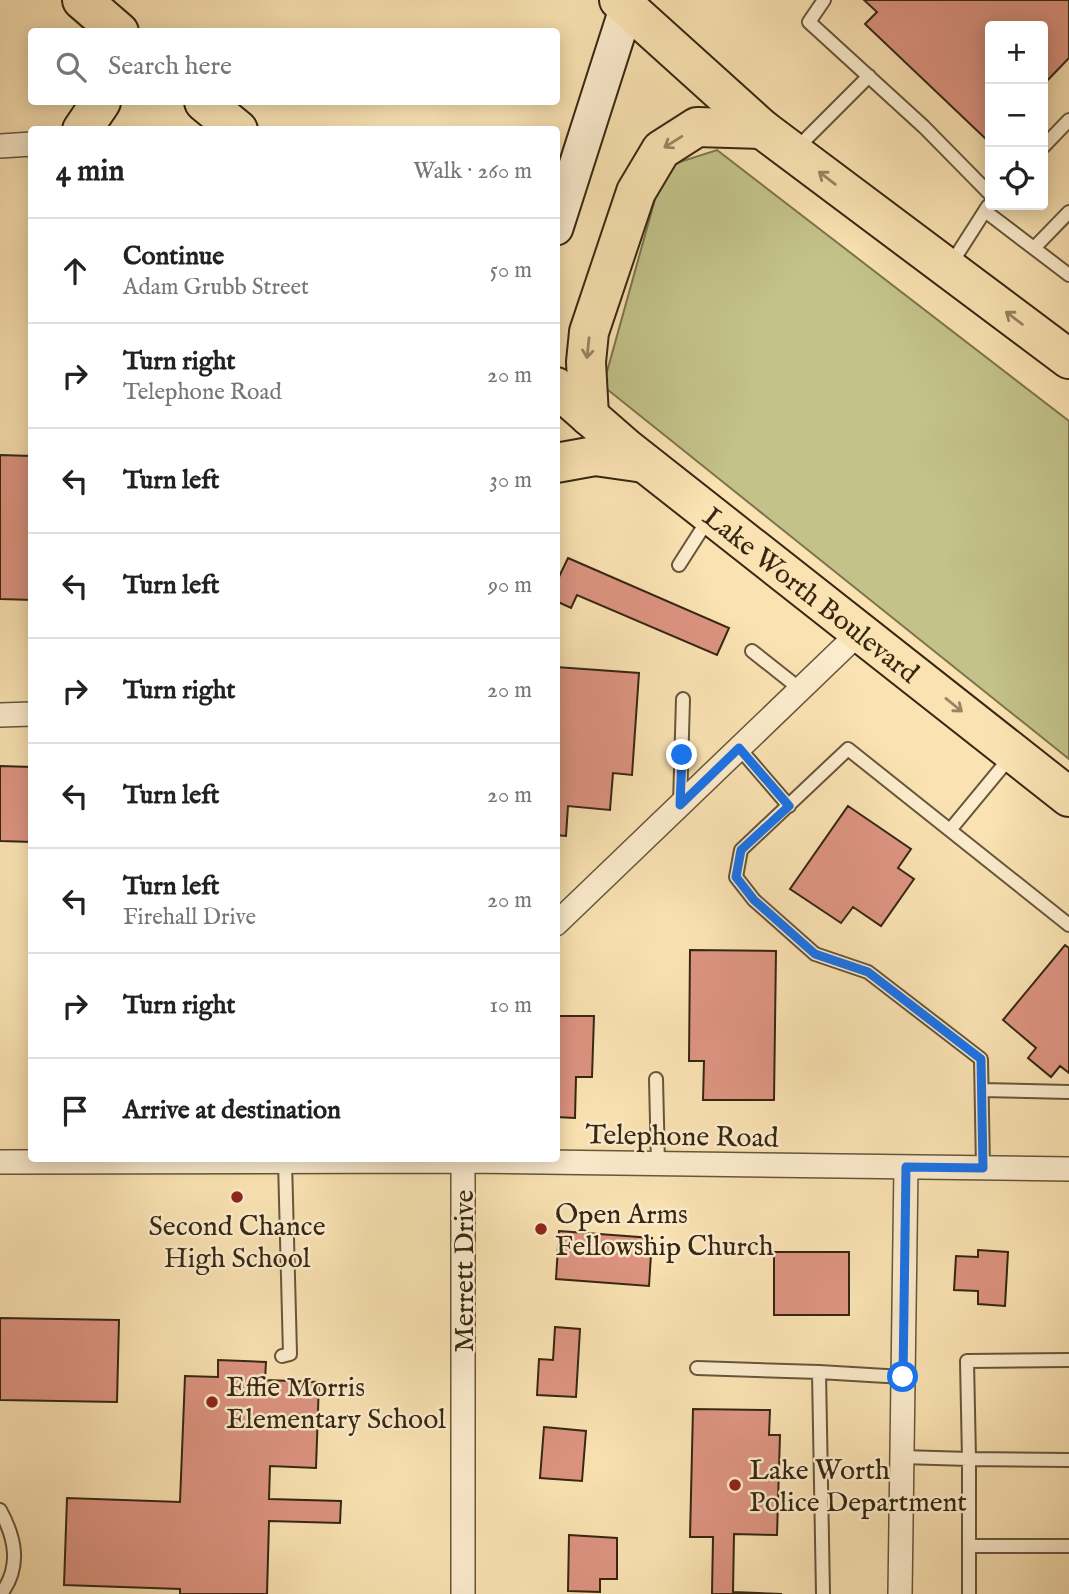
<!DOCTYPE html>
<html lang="en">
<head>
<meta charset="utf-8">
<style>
  body { margin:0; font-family:"IM FELL English",serif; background:#f6f6f6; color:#222 }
  .controls { position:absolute; right:21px; top:21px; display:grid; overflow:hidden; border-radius:7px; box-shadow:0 4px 18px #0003 }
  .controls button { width:63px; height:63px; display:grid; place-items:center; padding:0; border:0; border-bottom:2px solid #e0e0e0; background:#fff; color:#222; font:35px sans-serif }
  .stop { position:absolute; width:21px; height:21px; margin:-16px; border:5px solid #1a73e8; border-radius:50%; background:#fff }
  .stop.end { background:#1a73e8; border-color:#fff; box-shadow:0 2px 7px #0008 }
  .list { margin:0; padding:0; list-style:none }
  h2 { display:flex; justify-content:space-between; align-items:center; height:91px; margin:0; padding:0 28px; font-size:30px }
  h2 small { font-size:23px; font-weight:400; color:#767676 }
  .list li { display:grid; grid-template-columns:46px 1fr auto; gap:21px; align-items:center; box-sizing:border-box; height:105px; padding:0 28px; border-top:2px solid #e0e0e0 }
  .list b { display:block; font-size:26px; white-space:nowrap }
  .list p { margin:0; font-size:23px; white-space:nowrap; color:#767676 }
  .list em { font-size:23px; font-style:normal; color:#767676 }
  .icon { flex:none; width:38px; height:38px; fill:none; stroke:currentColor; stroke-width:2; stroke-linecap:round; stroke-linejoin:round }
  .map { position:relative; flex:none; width:1069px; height:1594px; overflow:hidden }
  .search { position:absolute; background:#fff; box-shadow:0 4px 18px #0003; left:28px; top:28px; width:532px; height:77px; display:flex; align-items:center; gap:18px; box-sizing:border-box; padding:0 24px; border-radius:7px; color:#767676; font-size:26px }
  .panel { position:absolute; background:#fff; box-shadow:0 4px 18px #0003; left:28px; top:126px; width:532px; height:1036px; border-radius:7px }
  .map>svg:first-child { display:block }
</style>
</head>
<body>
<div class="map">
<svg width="1069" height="1594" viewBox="0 0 1069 1594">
  <rect width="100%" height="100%" fill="#fae2b2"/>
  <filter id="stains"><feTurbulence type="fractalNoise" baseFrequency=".00286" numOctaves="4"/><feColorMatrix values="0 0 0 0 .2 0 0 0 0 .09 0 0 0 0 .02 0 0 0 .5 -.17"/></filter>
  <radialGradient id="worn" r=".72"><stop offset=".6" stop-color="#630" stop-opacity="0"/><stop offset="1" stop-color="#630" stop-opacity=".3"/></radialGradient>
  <!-- green -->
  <path fill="#c2c289" stroke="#7c744e" stroke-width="2" d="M 717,150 L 1069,421 L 1069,759 L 603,386 L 664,167 Z"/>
  <!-- building -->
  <path fill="#dd9481" stroke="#362712" stroke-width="2" d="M 864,0 L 1069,0 L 1069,58 L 1043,85 L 1043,26 L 990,26 L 989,142 L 865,24 L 877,12 Z
    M 0,455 L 32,456 L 32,600 L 0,599 Z
    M 568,558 L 729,628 L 717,655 L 577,595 L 571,608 L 556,601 L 556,583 Z
    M 556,667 L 639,673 L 632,775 L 613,773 L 610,810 L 568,806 L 566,836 L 556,835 Z
    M 0,766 L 32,767 L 32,842 L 0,841 Z
    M 848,806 L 911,849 L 898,868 L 914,879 L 881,926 L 853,907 L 841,923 L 790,889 Z
    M 1065,945 L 1069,948 L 1069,1073 L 1060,1066 L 1051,1077 L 1028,1058 L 1036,1048 L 1003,1020 Z
    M 690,950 L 776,951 L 774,1100 L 703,1100 L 704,1061 L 689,1061 Z
    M 556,1016 L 594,1016 L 592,1077 L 576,1077 L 575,1118 L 556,1117 Z
    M 559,1231 L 652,1238 L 649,1286 L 556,1279 Z
    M 978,1250 L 1008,1252 L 1005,1306 L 978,1304 L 978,1291 L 954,1290 L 956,1256 L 978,1257 Z
    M 774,1252 L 849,1252 L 849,1315 L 774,1315 Z
    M 0,1318 L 119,1320 L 117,1402 L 0,1400 Z
    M 555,1327 L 580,1329 L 576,1397 L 537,1395 L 539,1359 L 553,1360 Z
    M 218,1360 L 266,1362 L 265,1380 L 319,1382 L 316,1468 L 270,1466 L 269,1499 L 341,1501 L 340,1523 L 269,1521 L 267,1594 L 180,1594 L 180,1589 L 64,1585 L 67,1498 L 180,1502 L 185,1376 L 218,1377 Z
    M 693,1409 L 770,1410 L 769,1435 L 780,1435 L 777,1535 L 734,1534 L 733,1592 L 782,1594 L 712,1594 L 713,1537 L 690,1537 Z
    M 544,1427 L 586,1431 L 582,1481 L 540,1478 Z
    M 569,1535 L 617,1538 L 617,1579 L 600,1579 L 600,1592 L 568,1591 Z"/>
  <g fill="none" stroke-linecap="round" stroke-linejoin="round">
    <!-- service casing -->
    <g stroke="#67563a" stroke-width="16">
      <path id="service" d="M 824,0 L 809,22 L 924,127 L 990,194
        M 1043,147 L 1069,120
        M 795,150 L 869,76
        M 985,211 L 1069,275
        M 1034,248 L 1069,212
        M 951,264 L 988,206
        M 679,565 L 709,518
        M 752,651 L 800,689
        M 739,748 L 789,806
        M 680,804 L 683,699
        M 950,830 L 1012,755
        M 656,1079 L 658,1164
        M 982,1090 L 1069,1092
        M 983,1168 L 981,1059 L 868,972 L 815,954 L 754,900 L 736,877 L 741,850 L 848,749 L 1069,925
        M 282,1356 L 290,1354 L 285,1161
        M 697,1368 L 819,1372
        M 902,1457 L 969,1459 L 967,1361 L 1069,1360
        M 1069,1460 L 969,1459 L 969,1546 L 1069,1546
        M 0,1510 C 16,1539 21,1567 1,1594
        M 969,1546 L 969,1594
        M 823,1594 L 819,1372 L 903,1377"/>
    </g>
    <!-- minor casing -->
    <g stroke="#67563a" stroke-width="26">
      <path id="minor" d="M 0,146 L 32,144
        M 0,715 L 32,714
        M 556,924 L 861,631
        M 0,1162 L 463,1161 L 1069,1169
        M 463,1594 L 463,1158
        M 900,1594 L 906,1167"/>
    </g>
    <!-- secondary casing -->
    <g stroke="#362712" stroke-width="37">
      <path id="secondary" d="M 556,228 L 629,0"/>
    </g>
    <!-- trunk casing -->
    <g stroke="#362712" stroke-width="42">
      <g id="trunk">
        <path d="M 82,0 L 119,32"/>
        <path d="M 619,0 L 762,129 L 1069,359"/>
        <path d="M 204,102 L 238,130"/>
        <path d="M 82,130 L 101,102"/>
        <path id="s1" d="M 556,387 L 627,449 L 1069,797"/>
        <path d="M 589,416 L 586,362 L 589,332 L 636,192 L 661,150 L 697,127 L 762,129"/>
        <path d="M 556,463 L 595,456 L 644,463"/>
      </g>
    </g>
    <!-- service -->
    <use href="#service" stroke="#fceccd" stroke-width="12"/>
    <!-- minor -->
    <use href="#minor" stroke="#fceccd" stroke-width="23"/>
    <!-- secondary -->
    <use href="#secondary" stroke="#fceccd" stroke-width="33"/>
    <!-- trunk -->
    <use href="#trunk" stroke="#fae2b2" stroke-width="38"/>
  </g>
  <!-- one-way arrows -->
  <defs><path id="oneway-shaft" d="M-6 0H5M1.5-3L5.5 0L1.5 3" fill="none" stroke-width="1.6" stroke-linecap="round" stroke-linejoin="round" transform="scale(1.75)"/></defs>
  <g stroke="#988462">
    <use href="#oneway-shaft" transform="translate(673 142) rotate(148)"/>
    <use href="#oneway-shaft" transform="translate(827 178) rotate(-143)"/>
    <use href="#oneway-shaft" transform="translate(1014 318) rotate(-143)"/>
    <use href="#oneway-shaft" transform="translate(588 348) rotate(96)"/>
    <use href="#oneway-shaft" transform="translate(954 705) rotate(39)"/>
  </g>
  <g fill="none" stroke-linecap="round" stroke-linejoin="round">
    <!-- route -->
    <path stroke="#1a73e8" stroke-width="9" d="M 682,755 L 680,805 L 739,748 L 789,806 L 741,850 L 736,877 L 754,900 L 815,954 L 868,972 L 981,1059 L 983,1168 L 906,1167 L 903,1377"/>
  </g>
  <!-- markers -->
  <g fill="#8f2418" stroke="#fceccd" stroke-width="2.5">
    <circle cx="237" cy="1197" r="7"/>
    <circle cx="541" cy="1229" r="7"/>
    <circle cx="212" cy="1402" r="7"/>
    <circle cx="735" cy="1485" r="7"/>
  </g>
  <g text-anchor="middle" stroke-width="5" stroke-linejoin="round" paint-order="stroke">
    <!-- street labels -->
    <g font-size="28" fill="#362712" stroke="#fceccd">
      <text dy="10" stroke="none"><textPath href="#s1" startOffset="329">Lake Worth Boulevard</textPath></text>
      <text transform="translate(682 1135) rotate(1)" y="10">Telephone Road</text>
      <text transform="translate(463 1271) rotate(-90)" y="10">Merrett Drive</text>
    </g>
    <!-- poi labels -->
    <g font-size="28" fill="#362712" stroke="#fceccd" text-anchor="start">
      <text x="555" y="1223">Open Arms<tspan x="555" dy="32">Fellowship Church</tspan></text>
      <text x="237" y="1235" text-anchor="middle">Second Chance<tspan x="237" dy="32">High School</tspan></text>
      <text x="226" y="1396">Effie Morris<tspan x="226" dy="32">Elementary School</tspan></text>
      <text x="749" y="1479">Lake Worth<tspan x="749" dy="32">Police Department</tspan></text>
    </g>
  </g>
  <rect width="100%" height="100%" filter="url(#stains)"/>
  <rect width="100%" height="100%" fill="url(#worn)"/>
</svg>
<div class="controls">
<button>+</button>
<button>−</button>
<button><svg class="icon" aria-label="locate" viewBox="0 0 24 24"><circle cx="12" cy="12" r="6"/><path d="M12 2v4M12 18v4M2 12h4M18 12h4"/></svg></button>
</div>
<div class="stop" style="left:903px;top:1377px"></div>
<div class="stop end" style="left:682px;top:755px"></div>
<div class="search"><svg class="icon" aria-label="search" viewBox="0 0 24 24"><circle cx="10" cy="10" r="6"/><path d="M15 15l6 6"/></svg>Search here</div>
<section class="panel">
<h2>4 min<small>Walk · 260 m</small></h2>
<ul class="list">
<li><svg class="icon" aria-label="ahead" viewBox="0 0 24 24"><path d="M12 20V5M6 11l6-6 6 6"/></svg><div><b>Continue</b><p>Adam Grubb Street</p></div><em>50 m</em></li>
<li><svg class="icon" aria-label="right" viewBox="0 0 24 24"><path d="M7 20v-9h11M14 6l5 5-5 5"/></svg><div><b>Turn right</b><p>Telephone Road</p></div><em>20 m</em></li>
<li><svg class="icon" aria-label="left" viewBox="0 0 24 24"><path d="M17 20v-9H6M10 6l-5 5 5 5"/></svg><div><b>Turn left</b></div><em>30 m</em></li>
<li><svg class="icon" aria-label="left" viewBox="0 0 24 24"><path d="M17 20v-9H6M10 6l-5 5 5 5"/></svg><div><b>Turn left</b></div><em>90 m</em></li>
<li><svg class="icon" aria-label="right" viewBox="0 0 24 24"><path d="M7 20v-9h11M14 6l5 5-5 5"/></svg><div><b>Turn right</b></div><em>20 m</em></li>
<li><svg class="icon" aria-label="left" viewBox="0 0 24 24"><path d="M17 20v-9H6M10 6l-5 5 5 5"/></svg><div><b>Turn left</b></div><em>20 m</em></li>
<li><svg class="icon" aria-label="left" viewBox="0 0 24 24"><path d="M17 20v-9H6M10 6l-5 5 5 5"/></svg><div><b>Turn left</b><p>Firehall Drive</p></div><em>20 m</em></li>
<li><svg class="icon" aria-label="right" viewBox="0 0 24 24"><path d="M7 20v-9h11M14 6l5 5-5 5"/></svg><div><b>Turn right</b></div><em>10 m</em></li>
<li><svg class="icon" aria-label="arrive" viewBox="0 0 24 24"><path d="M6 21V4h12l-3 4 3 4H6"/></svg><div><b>Arrive at destination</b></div></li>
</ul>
</section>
</div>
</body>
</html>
